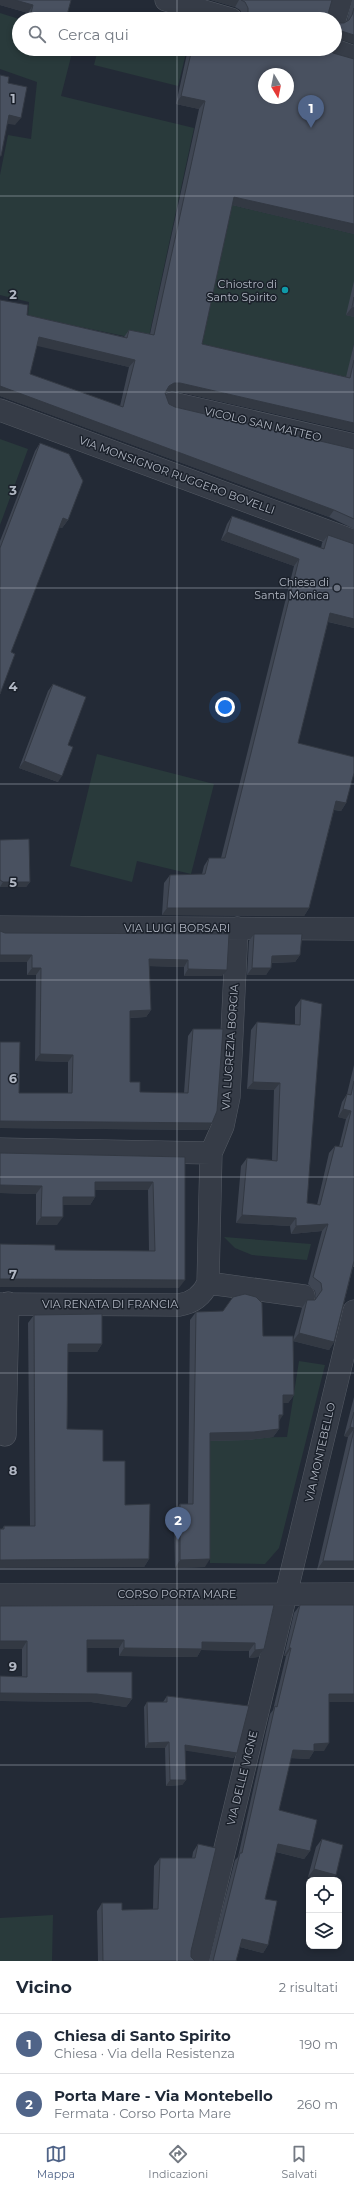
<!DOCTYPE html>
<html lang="it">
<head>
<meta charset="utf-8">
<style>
  body { margin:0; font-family:Montserrat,sans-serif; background:#f2f2f3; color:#1f2937 }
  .controls { position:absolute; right:12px; bottom:12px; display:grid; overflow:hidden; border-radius:8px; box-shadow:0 2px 6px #0003 }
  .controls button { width:36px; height:36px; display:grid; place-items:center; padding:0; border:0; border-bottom:1px solid #e0e1e3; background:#fff; color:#1f2937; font:20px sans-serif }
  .compass { position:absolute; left:258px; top:68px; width:36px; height:36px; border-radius:50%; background:#fff; box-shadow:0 2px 6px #0003; rotate:170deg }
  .you { position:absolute; left:225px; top:707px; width:14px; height:14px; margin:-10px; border:3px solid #fff; border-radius:50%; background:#1a73e8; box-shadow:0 0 0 6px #1a73e833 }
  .badge { display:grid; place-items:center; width:26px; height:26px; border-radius:50%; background:#506488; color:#fff; font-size:13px; font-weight:700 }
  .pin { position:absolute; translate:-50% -33px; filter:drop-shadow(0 1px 2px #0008) }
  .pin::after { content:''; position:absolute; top:21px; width:14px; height:12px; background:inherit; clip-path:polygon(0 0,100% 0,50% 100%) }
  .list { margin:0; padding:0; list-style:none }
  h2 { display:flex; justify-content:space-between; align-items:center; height:52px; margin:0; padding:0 16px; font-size:17px }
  h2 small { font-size:13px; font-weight:400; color:#747a83 }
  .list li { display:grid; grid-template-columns:26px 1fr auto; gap:12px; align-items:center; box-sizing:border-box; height:60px; padding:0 16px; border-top:1px solid #e0e1e3 }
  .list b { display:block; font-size:15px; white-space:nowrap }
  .list p { margin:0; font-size:13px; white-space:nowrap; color:#747a83 }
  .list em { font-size:13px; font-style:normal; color:#747a83 }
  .icon { flex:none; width:22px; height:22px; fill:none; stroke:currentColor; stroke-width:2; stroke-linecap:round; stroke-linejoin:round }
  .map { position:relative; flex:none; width:354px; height:1961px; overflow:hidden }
  .search { position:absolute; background:#fff; box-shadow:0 2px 6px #0003; left:12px; right:12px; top:12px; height:44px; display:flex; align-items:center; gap:10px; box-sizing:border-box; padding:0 14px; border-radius:22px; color:#747a83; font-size:15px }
  .sheet { height:172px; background:#fff }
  nav { display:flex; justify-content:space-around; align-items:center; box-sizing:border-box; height:56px; border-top:1px solid #e0e1e3; background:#fff; font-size:11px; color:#747a83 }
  nav a { display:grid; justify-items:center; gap:2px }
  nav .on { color:#506488 }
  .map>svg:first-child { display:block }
</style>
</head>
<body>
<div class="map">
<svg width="354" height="1961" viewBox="0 0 354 1961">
  <rect width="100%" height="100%" fill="#232a36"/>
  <!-- green -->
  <path fill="#293a3b" d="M 0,13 L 19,19 L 19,49 L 73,49 L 61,96 L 194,128 L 148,341 L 28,316 L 29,302 L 0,295 L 0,175 L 8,135 L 31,139 L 37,82 L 0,69 Z
    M 98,49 L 187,49 L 178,86 L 94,65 Z
    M 228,204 L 354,234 L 354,344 L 345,386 L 197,352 Z
    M 0,439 L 28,449 L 0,525 Z
    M 97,754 L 214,784 L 191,874 L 137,861 L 132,882 L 70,866 Z
    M 224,1237 L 311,1244 L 307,1260 L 252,1255 L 235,1248 Z
    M 299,1361 L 325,1365 L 279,1548 L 265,1564 L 210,1563 L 210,1438 L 287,1437 Z
    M 53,1915 L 52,1961 L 0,1961 L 0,1918 Z"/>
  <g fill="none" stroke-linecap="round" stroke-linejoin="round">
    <!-- minor casing -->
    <g stroke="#545a64" stroke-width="23">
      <path id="minor" d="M 166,0 L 231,19
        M 335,19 L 341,0
        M 332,49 L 354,57
        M 172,403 L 354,445
        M 0,410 L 354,541
        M 0,927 L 354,929
        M 0,1149 L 211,1153
        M 208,1283 L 304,1296
        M 0,1304 L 179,1305 C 193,1303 202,1296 208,1283 L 211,1153 L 223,1126 L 229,1097 L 237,928
        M 5,1435 L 8,1303
        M 0,1595 L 354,1594
        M 198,1961 L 354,1311"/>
    </g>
    <!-- minor -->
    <use href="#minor" stroke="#363c47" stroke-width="22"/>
  </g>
  <!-- wall -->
  <path fill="#3f4653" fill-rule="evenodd" d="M 71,0 L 66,19 L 26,19 L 28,13 L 0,5 Z
    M 211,0 L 332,0 L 328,14 L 333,19 L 243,19 L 243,16 L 240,10 L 235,7 Z
    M 352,0 L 354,0 L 354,44 L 336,23 L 344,23 L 347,21 Z
    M 200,13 L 222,19 L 196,19 Z
    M 188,49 L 328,49 L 333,53 L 354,59 L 354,234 L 232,205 L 202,344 L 346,377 L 354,344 L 354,432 L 175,391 L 169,391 L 165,393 L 169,404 L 175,407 L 354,449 L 354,529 L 329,517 L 0,396 L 27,315 L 124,337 L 129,330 L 150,334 L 199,109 L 176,104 ZM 37,345 L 129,367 L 120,406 L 30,374 Z
    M 354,281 L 354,317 L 346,315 Z
    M 40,443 L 68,520 L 62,528 L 59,527 L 11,652 L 0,694 L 0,541 L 35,451 Z
    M 232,516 L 321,548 L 322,543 L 328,535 L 354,628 L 328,622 L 298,743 L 346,803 L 341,811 L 334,810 L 309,908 L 304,916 L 162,915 L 164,883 L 170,875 L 202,874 L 204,866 L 209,858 L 221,858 L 294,566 L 221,540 L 227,524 Z
    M 53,684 L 68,745 L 58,782 L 19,768 L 48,691 Z
    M 0,840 L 30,882 L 26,887 L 0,887 Z
    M 0,931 L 5,933 L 229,934 L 222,976 L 184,976 L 184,967 L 149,966 L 151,1010 L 146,1017 L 130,1018 L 130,1082 L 140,1092 L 184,1093 L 188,1036 L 193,1029 L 208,1130 L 0,1128 L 0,1042 L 19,1093 L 68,1093 L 68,1062 L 35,1061 L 36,975 L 27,975 L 27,962 L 0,962 Z
    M 254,934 L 300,955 L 295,962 L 272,963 L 266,975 L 247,975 L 249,941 Z
    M 301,999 L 307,1203 L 317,1205 L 329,1153 L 335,1146 L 339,1147 L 346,1119 L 338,1117 L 342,1102 L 347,1094 L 354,1065 L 354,1267 L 353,1267 L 334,1342 L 329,1350 L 293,1341 L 294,1395 L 288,1403 L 283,1403 L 279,1422 L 279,1429 L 273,1437 L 248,1440 L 210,1441 L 205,1567 L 175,1568 L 174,1512 L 180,1504 L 188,1504 L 190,1320 L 196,1312 L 263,1336 L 293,1340 L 302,1308 L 307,1300 L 315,1300 L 316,1297 L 315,1291 L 308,1284 L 322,1231 L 291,1234 L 290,1226 L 236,1223 L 241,1166 L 247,1158 L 272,1160 L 274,1090 L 247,1089 L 251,1030 L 257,1022 L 295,1025 L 295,1007 Z
    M 0,1153 L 185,1157 L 179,1288 L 55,1250 L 149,1251 L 148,1190 L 95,1190 L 95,1197 L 90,1205 L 63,1205 L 57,1225 L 36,1225 L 36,1194 L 0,1193 Z
    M 34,1315 L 102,1344 L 97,1352 L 68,1352 L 67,1429 L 103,1461 L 125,1505 L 149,1559 L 144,1567 L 2,1529 L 4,1526 L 30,1526 L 28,1323 Z
    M 354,1397 L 354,1570 L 317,1570 L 348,1437 L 344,1436 Z
    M 274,1605 L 264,1649 L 258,1657 L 249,1658 L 249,1651 L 201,1650 L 197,1657 L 119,1656 L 119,1648 L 87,1648 L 87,1672 L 132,1699 L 126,1707 L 91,1702 L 0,1701 L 0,1676 L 22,1676 L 22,1649 L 0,1606 Z
    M 300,1605 L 354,1605 L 354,1702 L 329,1702 L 324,1751 L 314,1751 L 309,1759 L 291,1758 L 279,1810 L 310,1851 L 304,1859 L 276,1852 L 265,1899 L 268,1945 L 263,1953 L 240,1947 L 236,1961 L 209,1961 L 235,1860 L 238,1857 L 270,1714 L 273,1710 L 286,1656 L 284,1656 L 294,1613 Z
    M 167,1696 L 234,1758 L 185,1750 L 186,1780 L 182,1785 L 166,1786 L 165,1748 L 145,1748 L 144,1707 L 147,1702 L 163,1702 Z
    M 322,1839 L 332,1880 L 319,1880 L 308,1877 L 316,1847 Z
    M 198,1844 L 191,1951 L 191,1957 L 195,1961 L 98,1961 L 97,1911 L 102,1903 L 122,1910 L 153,1909 L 154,1866 L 160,1858 L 192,1858 L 193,1852 Z"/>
  <!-- shaded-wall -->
  <path fill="#333943" d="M 0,0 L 15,0 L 33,5 L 28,13 L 0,5 Z
    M 211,0 L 239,0 L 235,7 Z
    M 31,13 L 53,19 L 27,19 Z
    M 335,29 L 354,35 L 354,44 L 335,38 Z
    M 181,96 L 205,101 L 199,109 L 176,104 Z
    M 9,115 L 21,118 L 15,125 L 3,123 Z
    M 234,197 L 354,224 L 354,234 L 228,204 Z
    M 352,307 L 354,308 L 354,317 L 346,315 Z
    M 39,337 L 135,360 L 129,367 L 33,345 Z
    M 174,383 L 180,383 L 354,423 L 354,432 L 175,391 L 169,391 L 163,394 L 169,386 Z
    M 0,386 L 334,510 L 329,517 L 0,396 Z
    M 63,518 L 68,520 L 62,528 L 57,526 Z
    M 227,532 L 299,559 L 294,566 L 221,540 Z
    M 330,613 L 354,619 L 354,628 L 325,621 Z
    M 24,761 L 62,776 L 58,782 L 19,768 Z
    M 336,801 L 346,803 L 341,811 L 331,809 Z
    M 3,882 L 30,882 L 26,887 L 0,887 Z
    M 167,908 L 309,908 L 304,916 L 162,915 Z
    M 0,955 L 32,955 L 27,962 L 0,962 Z
    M 300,955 L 295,962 L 267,963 L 272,956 Z
    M 149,959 L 188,960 L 184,967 L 144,966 Z
    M 32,968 L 41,968 L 36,975 L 27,975 Z
    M 252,968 L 271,968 L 266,975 L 247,975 Z
    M 188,969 L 227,970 L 222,976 L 184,976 Z
    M 151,1010 L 146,1017 L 126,1018 L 130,1011 Z
    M 40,1054 L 73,1055 L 68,1062 L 35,1061 Z
    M 253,1082 L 280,1083 L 274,1090 L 247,1089 Z
    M 343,1109 L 351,1111 L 346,1119 L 338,1117 Z
    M 0,1121 L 212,1123 L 208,1130 L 0,1128 Z
    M 95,1182 L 153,1182 L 148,1190 L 90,1190 Z
    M 0,1185 L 42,1186 L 36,1194 L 0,1193 Z
    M 63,1197 L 95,1197 L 90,1205 L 57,1205 Z
    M 242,1215 L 296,1218 L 290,1226 L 236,1223 Z
    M 41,1217 L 63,1217 L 57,1225 L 36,1225 Z
    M 328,1224 L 322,1231 L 291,1234 L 296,1226 Z
    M 0,1279 L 185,1280 L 179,1288 L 0,1287 Z
    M 299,1333 L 334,1342 L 329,1350 L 293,1341 Z
    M 68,1344 L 102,1344 L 97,1352 L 62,1352 Z
    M 283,1395 L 294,1395 L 288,1403 L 277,1403 Z
    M 279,1415 L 283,1415 L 278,1423 Z
    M 350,1427 L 354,1428 L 354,1429 L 348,1437 L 344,1436 Z
    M 279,1429 L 273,1437 L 248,1440 L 204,1441 L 210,1433 Z
    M 149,1559 L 144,1567 L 0,1568 L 0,1560 Z
    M 210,1559 L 205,1567 L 175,1568 L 180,1560 Z
    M 323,1561 L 354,1561 L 354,1570 L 317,1570 Z
    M 87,1640 L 124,1640 L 119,1648 L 81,1648 Z
    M 0,1641 L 27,1641 L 22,1649 L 0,1649 Z
    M 202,1642 L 255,1643 L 249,1651 L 201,1650 L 197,1657 L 119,1656 L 124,1648 Z
    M 289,1648 L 291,1648 L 286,1656 L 284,1656 Z
    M 264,1649 L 258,1657 L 249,1658 L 255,1650 Z
    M 0,1693 L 97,1694 L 132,1699 L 126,1707 L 91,1702 L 0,1701 Z
    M 329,1694 L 354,1694 L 354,1702 L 324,1702 Z
    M 169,1742 L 165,1748 L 145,1748 L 148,1743 Z
    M 329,1743 L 324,1751 L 313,1751 L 314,1751 L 309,1759 L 288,1758 L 293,1750 L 314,1744 Z
    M 185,1745 L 237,1753 L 234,1758 L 181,1750 Z
    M 170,1780 L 186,1780 L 182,1785 L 166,1786 Z
    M 278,1844 L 310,1851 L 304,1859 L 273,1851 Z
    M 314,1869 L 336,1875 L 332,1880 L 319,1880 L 308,1877 Z
    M 242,1939 L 268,1945 L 263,1953 L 236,1946 Z"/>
  <!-- building -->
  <path fill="#495160" stroke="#333943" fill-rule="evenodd" d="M 15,0 L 71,0 L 66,19 L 53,19 L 31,13 L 33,5 Z
    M 241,0 L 332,0 L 328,14 L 333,19 L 246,19 L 248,15 L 248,8 L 245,2 Z
    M 354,8 L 354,35 L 335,29 L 335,21 L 336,23 L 344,23 L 349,20 L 352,15 Z
    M 200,13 L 222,19 L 198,19 Z
    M 192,49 L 328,49 L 333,53 L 354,59 L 354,224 L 234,197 L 202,344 L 350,378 L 354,360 L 354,423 L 180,383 L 174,383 L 169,386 L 165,393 L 169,404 L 175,407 L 354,449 L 354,519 L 334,510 L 0,386 L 0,300 L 28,305 L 27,315 L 127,338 L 129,330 L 154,335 L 205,101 L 181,96 ZM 264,74 L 288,74 L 288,98 L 264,98 ZM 39,337 L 135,360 L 123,407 L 30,374 Z
    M 0,75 L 9,77 L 8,83 L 27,87 L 21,118 L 9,115 L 1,156 L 0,156 Z
    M 354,297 L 354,308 L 352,307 Z
    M 40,443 L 69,454 L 83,481 L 68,520 L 63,518 L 11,652 L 15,654 L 0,694 L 0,548 Z
    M 232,516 L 324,549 L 328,535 L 354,544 L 354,619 L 330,613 L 298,743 L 354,757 L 354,773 L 346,803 L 336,801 L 309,908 L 167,908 L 170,875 L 205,874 L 209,858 L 225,858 L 299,559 L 227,532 Z
    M 53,684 L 86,697 L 68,745 L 73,747 L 62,776 L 24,761 Z
    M 29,839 L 30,882 L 3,882 L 0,880 L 0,840 Z
    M 0,931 L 5,933 L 229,934 L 227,970 L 188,969 L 188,960 L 149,959 L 151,1010 L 130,1011 L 130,1082 L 140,1082 L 140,1092 L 188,1093 L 193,1029 L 223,1029 L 217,1111 L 212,1123 L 0,1121 L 0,1042 L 20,1042 L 19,1093 L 72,1093 L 73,1055 L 40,1054 L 41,968 L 32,968 L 32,955 L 0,955 Z
    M 254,934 L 302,934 L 300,955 L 272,956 L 271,968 L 252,968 Z
    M 301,999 L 322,1004 L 307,1203 L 320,1205 L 335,1146 L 342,1147 L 351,1111 L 343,1109 L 347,1094 L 351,1095 L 354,1081 L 354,1261 L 334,1342 L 299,1333 L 307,1300 L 315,1300 L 322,1290 L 321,1283 L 313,1277 L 328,1224 L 296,1226 L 296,1218 L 242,1215 L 247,1158 L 277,1161 L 280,1083 L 253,1082 L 257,1022 L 300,1025 Z
    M 0,1153 L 185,1157 L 185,1280 L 0,1279 L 0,1244 L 55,1245 L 55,1250 L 155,1251 L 153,1182 L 95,1182 L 95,1197 L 63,1197 L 63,1217 L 41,1217 L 42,1186 L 0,1185 Z
    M 245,1294 L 256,1297 L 262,1303 L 263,1336 L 293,1336 L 294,1395 L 283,1395 L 283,1415 L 279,1415 L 279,1429 L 254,1432 L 210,1433 L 210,1559 L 180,1560 L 180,1504 L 193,1504 L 196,1312 L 223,1311 L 233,1297 Z
    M 102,1314 L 102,1344 L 68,1344 L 67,1429 L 103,1430 L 103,1461 L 125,1461 L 125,1505 L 150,1504 L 149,1559 L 0,1560 L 0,1529 L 4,1529 L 4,1526 L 35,1526 L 34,1315 Z
    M 354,1412 L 354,1428 L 350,1427 Z
    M 354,1430 L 354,1561 L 323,1561 Z
    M 274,1605 L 264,1649 L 255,1650 L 255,1643 L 202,1642 L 202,1649 L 124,1648 L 124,1640 L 87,1640 L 87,1672 L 132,1672 L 132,1699 L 97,1694 L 0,1693 L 0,1676 L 27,1677 L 27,1641 L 0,1641 L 0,1606 Z
    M 300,1605 L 354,1605 L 354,1694 L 329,1694 L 329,1743 L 314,1744 L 314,1751 L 293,1750 L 279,1810 L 317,1820 L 310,1851 L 278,1844 L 265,1899 L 277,1901 L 268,1945 L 242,1939 L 236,1961 L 213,1961 L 240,1853 L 242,1853 L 275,1706 L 277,1707 L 291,1648 L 289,1648 Z
    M 167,1696 L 249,1706 L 237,1753 L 185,1745 L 186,1780 L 170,1780 L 169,1742 L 148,1743 L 147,1702 L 167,1702 Z
    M 322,1839 L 343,1845 L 336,1875 L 314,1869 Z
    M 198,1844 L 216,1848 L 191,1951 L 191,1957 L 195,1961 L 103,1961 L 102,1903 L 122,1903 L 122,1910 L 158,1909 L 160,1858 L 195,1858 Z"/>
  <!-- grid -->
  <path fill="none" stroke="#b1b7c3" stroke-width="1" stroke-opacity="0.55" d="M 177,0 L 177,19M 177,49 L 177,1961M 0,196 L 354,196M 0,392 L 354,392M 0,588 L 354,588M 0,784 L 354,784M 0,980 L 354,980M 0,1177 L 354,1177M 0,1373 L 354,1373M 0,1569 L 354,1569M 0,1765 L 354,1765"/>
  <!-- markers -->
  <circle fill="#0f9aa8" stroke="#1b212b" stroke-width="1.5" cx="285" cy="290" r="4"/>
  <circle fill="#6b7280" stroke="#1b212b" stroke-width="1.5" cx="337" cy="588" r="4"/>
  <g text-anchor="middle" stroke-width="3" stroke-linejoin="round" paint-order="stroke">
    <!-- poi labels -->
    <g font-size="11" fill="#b1b7c3" stroke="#1b212b" text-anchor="end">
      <text x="277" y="288">Chiostro di<tspan x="277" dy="13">Santo Spirito</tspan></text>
      <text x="329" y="586">Chiesa di<tspan x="329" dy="13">Santa Monica</tspan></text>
    </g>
    <!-- street labels -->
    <g font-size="11" fill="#b1b7c3" stroke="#1b212b">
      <text transform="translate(263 424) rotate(13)" y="4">VICOLO SAN MATTEO</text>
      <text transform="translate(177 475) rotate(20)" y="4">VIA MONSIGNOR RUGGERO BOVELLI</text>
      <text x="177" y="932">VIA LUIGI BORSARI</text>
      <text transform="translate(230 1047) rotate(-86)" y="4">VIA LUCREZIA BORGIA</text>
      <text x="110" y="1308">VIA RENATA DI FRANCIA</text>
      <text transform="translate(320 1452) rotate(-77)" y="4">VIA MONTEBELLO</text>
      <text x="177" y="1598">CORSO PORTA MARE</text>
      <text transform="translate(242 1778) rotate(-76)" y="4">VIA DELLE VIGNE</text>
    </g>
  </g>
  <g font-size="13" text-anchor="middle" font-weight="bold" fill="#b1b7c3" stroke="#1b212b" stroke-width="3" stroke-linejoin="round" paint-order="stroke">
    <text x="13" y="103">1</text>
    <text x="13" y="299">2</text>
    <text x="13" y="495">3</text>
    <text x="13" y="691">4</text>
    <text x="13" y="887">5</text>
    <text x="13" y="1083">6</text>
    <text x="13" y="1279">7</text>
    <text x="13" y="1475">8</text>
    <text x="13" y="1671">9</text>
  </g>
</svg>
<div class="controls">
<button><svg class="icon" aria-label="locate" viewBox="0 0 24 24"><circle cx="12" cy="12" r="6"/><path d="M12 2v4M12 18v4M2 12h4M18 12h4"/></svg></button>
<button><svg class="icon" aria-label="layers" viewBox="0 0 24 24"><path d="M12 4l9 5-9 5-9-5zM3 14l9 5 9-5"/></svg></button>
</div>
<svg class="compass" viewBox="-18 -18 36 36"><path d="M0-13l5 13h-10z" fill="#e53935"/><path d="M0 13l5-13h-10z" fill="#747a83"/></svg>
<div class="you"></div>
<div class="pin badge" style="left:311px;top:128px">1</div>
<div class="pin badge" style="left:178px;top:1540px">2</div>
<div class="search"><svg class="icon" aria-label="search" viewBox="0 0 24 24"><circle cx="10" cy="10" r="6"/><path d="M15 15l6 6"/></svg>Cerca qui</div>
</div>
<section class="sheet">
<h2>Vicino<small>2 risultati</small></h2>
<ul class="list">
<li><span class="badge">1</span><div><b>Chiesa di Santo Spirito</b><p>Chiesa · Via della Resistenza</p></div><em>190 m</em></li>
<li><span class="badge">2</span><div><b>Porta Mare - Via Montebello</b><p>Fermata · Corso Porta Mare</p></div><em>260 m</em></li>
</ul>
</section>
<nav>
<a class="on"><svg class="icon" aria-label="map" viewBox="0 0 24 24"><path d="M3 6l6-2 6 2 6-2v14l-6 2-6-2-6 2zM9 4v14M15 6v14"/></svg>Mappa</a>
<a><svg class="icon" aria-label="directions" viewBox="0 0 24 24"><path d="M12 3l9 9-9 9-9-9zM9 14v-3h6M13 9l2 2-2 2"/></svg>Indicazioni</a>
<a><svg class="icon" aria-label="saved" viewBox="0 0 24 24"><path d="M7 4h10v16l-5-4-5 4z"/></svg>Salvati</a>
</nav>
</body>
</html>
